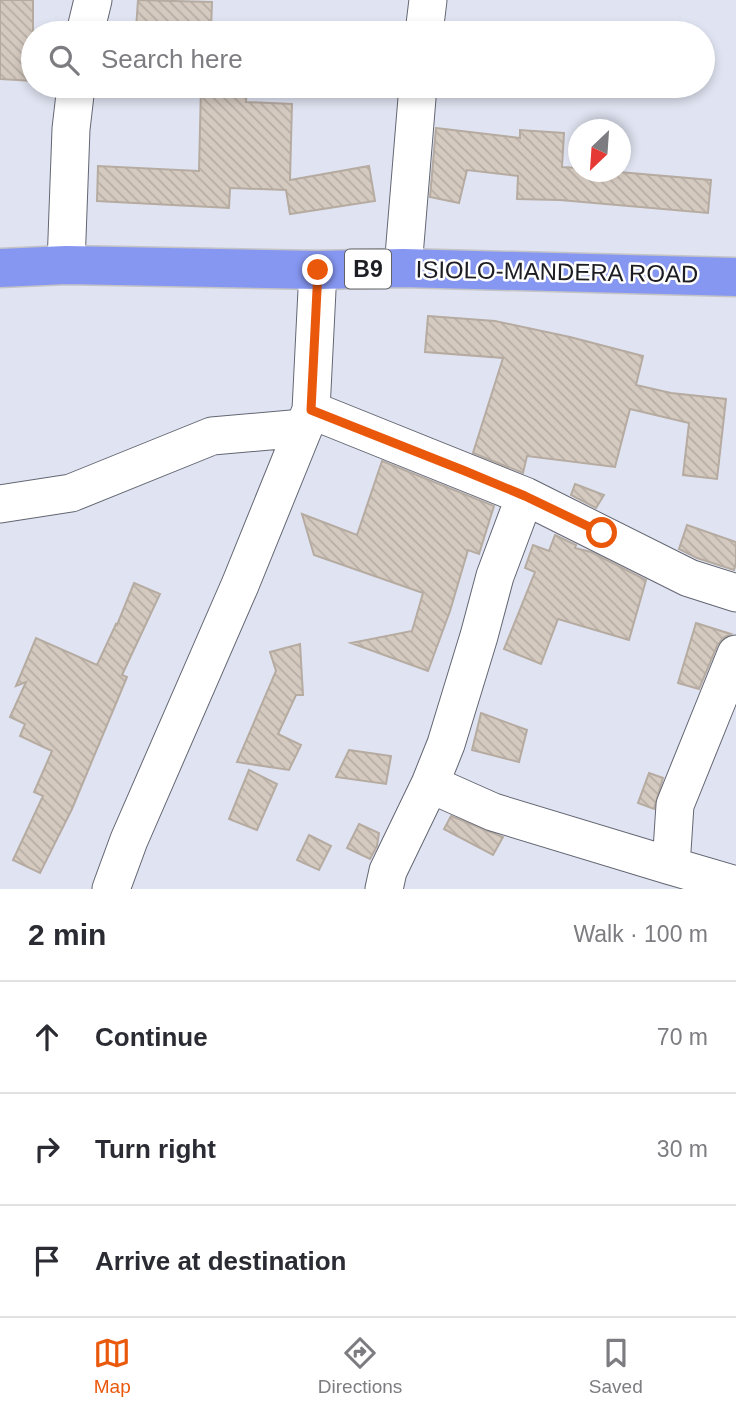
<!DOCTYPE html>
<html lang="en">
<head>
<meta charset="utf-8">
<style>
  body { margin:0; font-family:Arial,sans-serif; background:#f7f7f7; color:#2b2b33 }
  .compass { position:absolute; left:568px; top:119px; width:63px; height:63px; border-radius:50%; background:#fff; box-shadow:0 4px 10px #0003; rotate:205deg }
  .stop { position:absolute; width:21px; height:21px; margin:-16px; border:5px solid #ea580c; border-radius:50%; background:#fff }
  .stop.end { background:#ea580c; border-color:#fff; box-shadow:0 2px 7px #0008 }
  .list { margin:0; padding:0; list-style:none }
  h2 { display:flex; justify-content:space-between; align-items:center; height:91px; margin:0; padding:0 28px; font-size:30px }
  h2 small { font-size:23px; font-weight:400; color:#7c7c81 }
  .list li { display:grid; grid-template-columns:46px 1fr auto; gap:21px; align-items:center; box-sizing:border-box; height:112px; padding:0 28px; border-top:2px solid #e1e1e2 }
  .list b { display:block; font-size:26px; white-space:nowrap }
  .list em { font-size:23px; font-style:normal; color:#7c7c81 }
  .icon { flex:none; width:38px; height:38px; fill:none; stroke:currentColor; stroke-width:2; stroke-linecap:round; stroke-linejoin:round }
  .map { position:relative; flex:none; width:736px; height:889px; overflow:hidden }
  .search { position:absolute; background:#fff; box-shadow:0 4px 10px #0003; left:21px; right:21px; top:21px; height:77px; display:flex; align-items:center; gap:18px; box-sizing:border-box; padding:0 24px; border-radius:38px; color:#7c7c81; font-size:26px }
  .sheet { height:427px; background:#fff }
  nav { display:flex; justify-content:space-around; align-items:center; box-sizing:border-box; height:98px; border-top:2px solid #e1e1e2; background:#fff; font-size:19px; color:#7c7c81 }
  nav a { display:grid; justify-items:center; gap:4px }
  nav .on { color:#ea580c }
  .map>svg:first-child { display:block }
</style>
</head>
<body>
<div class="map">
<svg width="736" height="889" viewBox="0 0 736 889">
  <defs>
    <pattern id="building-back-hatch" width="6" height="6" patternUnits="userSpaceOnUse" patternTransform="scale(1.75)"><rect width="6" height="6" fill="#d5cac0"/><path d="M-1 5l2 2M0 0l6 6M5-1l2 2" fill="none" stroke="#b6ada5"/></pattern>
  </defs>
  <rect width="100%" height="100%" fill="#e0e4f2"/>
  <!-- building -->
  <path fill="url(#building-back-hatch)" stroke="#b6aba1" stroke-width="2" d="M 0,0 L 33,0 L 33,81 L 0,79 Z
    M 138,0 L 212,2 L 211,30 L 209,33 L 195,33 L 136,29 Z
    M 201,86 L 247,86 L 246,102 L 292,104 L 290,180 L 369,166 L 375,201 L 290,214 L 286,190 L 230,188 L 229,208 L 97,201 L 98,166 L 199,171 Z
    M 436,128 L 520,138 L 520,130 L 564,133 L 562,167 L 578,168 L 578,172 L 619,172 L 711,180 L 708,213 L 560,200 L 517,199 L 518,176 L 467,170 L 459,203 L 430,197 Z
    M 428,316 L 495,321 L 570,337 L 643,356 L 636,385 L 671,393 L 726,399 L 717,479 L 683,475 L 689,423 L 630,409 L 615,467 L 527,456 L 523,473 L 473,453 L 503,358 L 425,352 Z
    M 382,461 L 494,506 L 479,554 L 468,550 L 450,611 L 428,671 L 351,643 L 412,631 L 423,593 L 314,555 L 302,514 L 357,535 Z
    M 575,484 L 604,495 L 596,508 L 571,495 Z
    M 687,525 L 736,542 L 736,563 L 734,570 L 697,558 L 679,549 Z
    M 555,535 L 576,545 L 575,548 L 591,552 L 646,580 L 629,640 L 558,619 L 541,664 L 504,649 L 535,572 L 525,568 L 533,545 L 549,551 Z
    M 134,583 L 160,594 L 122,675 L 127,677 L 72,809 L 40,873 L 13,860 L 43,796 L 34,792 L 52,751 L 20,736 L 25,724 L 10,717 L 26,682 L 16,686 L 36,638 L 97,665 L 116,624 L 117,625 Z
    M 696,623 L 731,634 L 723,638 L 717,646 L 699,689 L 678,683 Z
    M 300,644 L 303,695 L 296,695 L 278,734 L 301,745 L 289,770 L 237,762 L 276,671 L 270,652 Z
    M 481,713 L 527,730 L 519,762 L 472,750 Z
    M 349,750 L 391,756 L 386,784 L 336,777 Z
    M 249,770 L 277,784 L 257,830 L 229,819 Z
    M 649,773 L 663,778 L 654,809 L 638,803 Z
    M 451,816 L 503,837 L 493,855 L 444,829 Z
    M 359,824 L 379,833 L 377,846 L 370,859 L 347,848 Z
    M 309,835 L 331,846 L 319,870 L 297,860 Z"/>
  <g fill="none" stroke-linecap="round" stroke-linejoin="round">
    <!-- minor casing -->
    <g stroke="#636672" stroke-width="39">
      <path id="minor" d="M 85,33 L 93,0
        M 424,33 L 428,0
        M 66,265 L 71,129 L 76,86
        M 403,268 L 418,86
        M 311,410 L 525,496 L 689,578 L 736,593
        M 0,504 L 71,493 L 212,436 L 303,428
        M 736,654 L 675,805 L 671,866 L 736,885
        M 430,784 L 493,812 L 671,866
        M 111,889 L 129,840 L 240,585 L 311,410 L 318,270
        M 384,889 L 388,871 L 430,784 L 446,744 L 479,636 L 495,576 L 525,496"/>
    </g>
    <!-- trunk casing -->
    <g stroke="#c4c4c6" stroke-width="41">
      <path id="trunk" d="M 0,268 L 66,265 L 318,270 L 403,268 L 736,277"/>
    </g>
    <!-- minor -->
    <use href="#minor" stroke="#fff" stroke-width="37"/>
    <!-- trunk -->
    <use href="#trunk" stroke="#8697f2" stroke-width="38"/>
  </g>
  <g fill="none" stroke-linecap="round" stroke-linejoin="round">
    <!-- route -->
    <path stroke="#ea580c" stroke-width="9" d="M 318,270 L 311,410 L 465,471 L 525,496 L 602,533"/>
  </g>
  <g text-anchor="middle" stroke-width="5" stroke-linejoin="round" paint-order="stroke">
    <!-- shield labels -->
    <rect fill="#fff" stroke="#616265" stroke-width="2" x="345" y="249.5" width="46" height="39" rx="5"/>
    <g font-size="23" font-weight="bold" fill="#1d1e23">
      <text x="368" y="277">B9</text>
    </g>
    <!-- street labels -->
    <g font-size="24" fill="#1d1e23" stroke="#fff">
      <text transform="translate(557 272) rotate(1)" y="8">ISIOLO-MANDERA ROAD</text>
    </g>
  </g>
</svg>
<svg class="compass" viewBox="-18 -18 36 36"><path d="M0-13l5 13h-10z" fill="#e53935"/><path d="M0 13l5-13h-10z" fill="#7c7c81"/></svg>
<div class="stop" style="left:602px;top:533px"></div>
<div class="stop end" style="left:318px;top:270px"></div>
<div class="search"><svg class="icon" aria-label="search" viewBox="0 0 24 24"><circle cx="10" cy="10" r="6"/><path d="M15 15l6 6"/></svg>Search here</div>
</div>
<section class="sheet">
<h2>2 min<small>Walk · 100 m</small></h2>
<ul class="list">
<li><svg class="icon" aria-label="ahead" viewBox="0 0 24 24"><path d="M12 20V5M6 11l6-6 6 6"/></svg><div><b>Continue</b></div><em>70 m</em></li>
<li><svg class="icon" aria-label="right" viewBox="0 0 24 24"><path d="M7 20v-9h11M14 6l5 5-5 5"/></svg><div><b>Turn right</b></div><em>30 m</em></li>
<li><svg class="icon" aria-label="arrive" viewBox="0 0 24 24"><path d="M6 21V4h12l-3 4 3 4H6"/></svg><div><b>Arrive at destination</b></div></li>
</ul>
</section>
<nav>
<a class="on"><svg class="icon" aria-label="map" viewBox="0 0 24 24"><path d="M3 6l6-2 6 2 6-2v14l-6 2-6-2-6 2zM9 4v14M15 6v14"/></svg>Map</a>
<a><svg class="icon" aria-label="directions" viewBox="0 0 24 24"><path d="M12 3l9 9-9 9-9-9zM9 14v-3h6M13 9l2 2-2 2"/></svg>Directions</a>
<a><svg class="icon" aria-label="saved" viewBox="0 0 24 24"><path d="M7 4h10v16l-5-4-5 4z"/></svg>Saved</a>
</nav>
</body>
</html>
